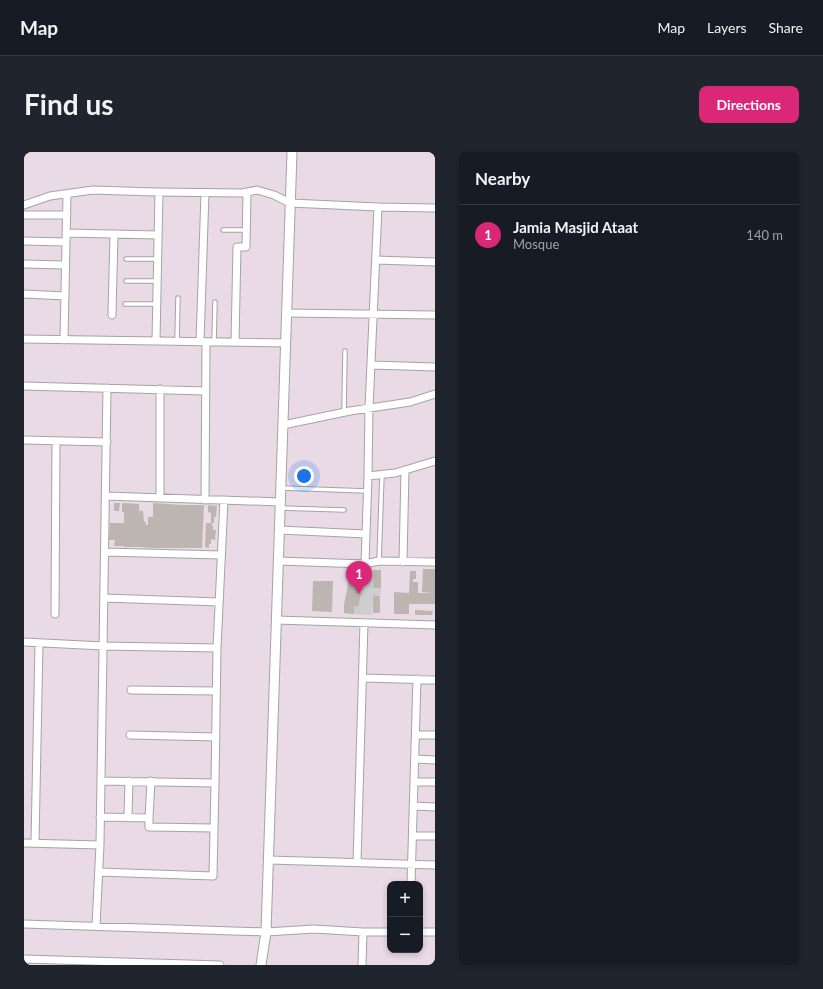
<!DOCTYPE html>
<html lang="en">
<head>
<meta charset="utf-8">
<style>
  body { margin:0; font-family:Lato,sans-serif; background:#20242c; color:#f1f3f6 }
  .controls { position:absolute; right:12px; bottom:12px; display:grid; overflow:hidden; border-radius:8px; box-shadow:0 2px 6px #0003 }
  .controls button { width:36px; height:36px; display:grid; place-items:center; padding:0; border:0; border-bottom:1px solid #363941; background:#171b24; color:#f1f3f6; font:20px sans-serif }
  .you { position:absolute; left:280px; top:324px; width:14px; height:14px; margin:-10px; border:3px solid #fff; border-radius:50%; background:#1a73e8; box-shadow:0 0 0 6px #1a73e833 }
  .badge { display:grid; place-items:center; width:26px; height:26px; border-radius:50%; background:#db2777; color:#fff; font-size:13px; font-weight:700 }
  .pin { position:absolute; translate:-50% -33px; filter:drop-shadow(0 1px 2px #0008) }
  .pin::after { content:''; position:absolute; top:21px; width:14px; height:12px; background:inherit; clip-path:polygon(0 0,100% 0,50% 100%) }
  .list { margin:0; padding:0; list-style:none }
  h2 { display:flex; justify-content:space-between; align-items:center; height:52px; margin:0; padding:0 16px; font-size:17px }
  h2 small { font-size:13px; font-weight:400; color:#9ea1a6 }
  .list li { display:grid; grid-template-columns:26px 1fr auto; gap:12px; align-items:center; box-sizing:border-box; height:60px; padding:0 16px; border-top:1px solid #363941 }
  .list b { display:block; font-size:15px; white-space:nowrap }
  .list p { margin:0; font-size:13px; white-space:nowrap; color:#9ea1a6 }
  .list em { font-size:13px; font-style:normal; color:#9ea1a6 }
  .map { position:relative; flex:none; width:411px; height:813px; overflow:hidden; border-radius:8px }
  header { display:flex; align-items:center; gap:24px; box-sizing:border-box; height:56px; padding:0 20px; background:#171b24; border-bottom:1px solid #363941 }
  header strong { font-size:19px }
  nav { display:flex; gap:22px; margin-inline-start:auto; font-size:14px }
  .intro { display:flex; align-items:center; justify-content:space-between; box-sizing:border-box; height:96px; padding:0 24px }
  h1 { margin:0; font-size:28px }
  .button { padding:10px 18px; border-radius:8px; background:#db2777; color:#fff; font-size:14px; font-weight:700 }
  main { display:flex; gap:24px; padding:0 24px }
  aside { flex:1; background:#171b24; border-radius:8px; box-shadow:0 2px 6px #0003 }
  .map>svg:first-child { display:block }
</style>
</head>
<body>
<header>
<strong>Map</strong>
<nav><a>Map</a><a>Layers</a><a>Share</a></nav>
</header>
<div class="intro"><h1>Find us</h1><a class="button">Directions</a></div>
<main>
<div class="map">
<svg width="411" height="813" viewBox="0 0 411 813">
  <rect width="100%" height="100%" fill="#f0ede7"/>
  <!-- industrial -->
  <path fill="#e9dae6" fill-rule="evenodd" d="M 0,0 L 411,0 L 411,813 L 0,813 ZM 366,732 L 396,732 L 396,798 L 366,798 Z"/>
  <!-- religious -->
  <path fill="#cecece" d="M 324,417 L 350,418 L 349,435 L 357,436 L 357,443 L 349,443 L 348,463 L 323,462 Z"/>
  <!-- building -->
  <path fill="#bdb6b0" d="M 90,351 L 96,351 L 95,359 L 90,359 Z
    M 98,351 L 115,352 L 116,365 L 116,359 L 119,359 L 120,370 L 122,370 L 122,373 L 124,373 L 124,365 L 129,365 L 129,351 L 158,353 L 180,353 L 178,396 L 129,396 L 115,395 L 100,395 L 100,394 L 90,394 L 91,388 L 85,388 L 86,371 L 100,371 L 100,360 L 98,360 Z
    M 184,353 L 193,354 L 192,365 L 190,365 L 190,371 L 188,371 L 188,374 L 189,374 L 189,378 L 192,378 L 191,388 L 187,387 L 187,392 L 185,392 L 185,396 L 181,395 L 182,371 L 187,371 L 187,361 L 184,360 Z
    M 399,417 L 411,417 L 411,452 L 385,452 L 385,462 L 370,462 L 370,440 L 385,441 L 386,419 L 392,419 L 392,427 L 389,427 L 389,430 L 394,430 L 394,441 L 408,441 L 398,440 Z
    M 350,418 L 357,418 L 357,436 L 349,436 Z
    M 326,424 L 340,427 L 334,455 L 330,454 L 330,462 L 320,461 L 320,452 Z
    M 289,429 L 309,429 L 308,460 L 288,459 Z
    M 349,443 L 356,444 L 356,461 L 349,461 Z
    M 391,458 L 409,459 L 408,463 L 391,463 Z"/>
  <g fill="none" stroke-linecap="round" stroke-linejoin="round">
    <!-- service casing -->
    <g stroke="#a4a4a4" stroke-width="5.5">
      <path id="service" d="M 199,78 L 222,78
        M 102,107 L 133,107
        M 102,129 L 133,129
        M 101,152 L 133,152
        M 153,189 L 154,146
        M 190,190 L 191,150
        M 320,260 L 321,199
        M 258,336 L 343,339
        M 257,356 L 320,358
        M 355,409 L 358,322"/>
    </g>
    <!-- minor casing -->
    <g stroke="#a4a4a4" stroke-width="9">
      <path id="minor" d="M 0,53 L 26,44 L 69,38 L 131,40 L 218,41 L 233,38 L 250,43 L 266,51 L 354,55 L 411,56
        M 0,63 L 43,63
        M 42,81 L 134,83
        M 0,89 L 42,90
        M 352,108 L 411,110
        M 0,112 L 41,113
        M 0,142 L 41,144
        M 263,161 L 411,163
        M 88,163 L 90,82
        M 0,187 L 262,191
        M 40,188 L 43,42
        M 132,189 L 135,40
        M 176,190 L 181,41
        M 211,190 L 213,95 L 222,95 L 223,40
        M 347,213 L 411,215
        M 0,234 L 181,239
        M 259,273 L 326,259 L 386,250 L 411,242
        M 0,288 L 83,290
        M 344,324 L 371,321 L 411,309
        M 82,344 L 256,350
        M 136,346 L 136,237
        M 181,348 L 182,190
        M 255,378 L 342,382
        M 81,400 L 197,403
        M 254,409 L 341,412 L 355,409 L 411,410
        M 379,410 L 381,318
        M 341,412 L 344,324 L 345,256 L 354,55
        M 80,446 L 195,450
        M 31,462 L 32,289
        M 252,468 L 411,473
        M 0,490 L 79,494 L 193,496
        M 339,526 L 411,528
        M 107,538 L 192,539
        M 106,583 L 192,585
        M 392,583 L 411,583
        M 391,607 L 411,608
        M 77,629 L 191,631 L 193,496 L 200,348
        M 390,630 L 411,630
        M 389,654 L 411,655
        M 76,665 L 125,666 L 125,675 L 190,676
        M 104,666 L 105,629
        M 125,666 L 127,629
        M 389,684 L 411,684
        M 0,691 L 76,693
        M 11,691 L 15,491
        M 245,708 L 411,713
        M 333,710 L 340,471
        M 75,720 L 189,724 L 191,631
        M 387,732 L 393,527
        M 0,772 L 242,780 L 290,777 L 339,780 L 366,780
        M 72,774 L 76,693 L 83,236
        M 396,780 L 411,780
        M 0,807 L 196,813
        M 338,813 L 339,780"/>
    </g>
    <!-- tertiary casing -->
    <g stroke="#a4a4a4" stroke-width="11">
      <path id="tertiary" d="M 237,813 L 242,780 L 268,0"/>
    </g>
    <!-- service -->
    <use href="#service" stroke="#fff" stroke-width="3.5"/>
    <!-- minor -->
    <use href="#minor" stroke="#fff" stroke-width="7"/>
    <!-- tertiary -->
    <use href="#tertiary" stroke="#fff" stroke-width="9"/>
  </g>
</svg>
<div class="controls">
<button>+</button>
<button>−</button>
</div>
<div class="you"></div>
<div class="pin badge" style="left:335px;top:442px">1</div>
</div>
<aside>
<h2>Nearby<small></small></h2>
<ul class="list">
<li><span class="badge">1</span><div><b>Jamia Masjid Ataat</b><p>Mosque</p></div><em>140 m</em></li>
</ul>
</aside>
</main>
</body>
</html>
